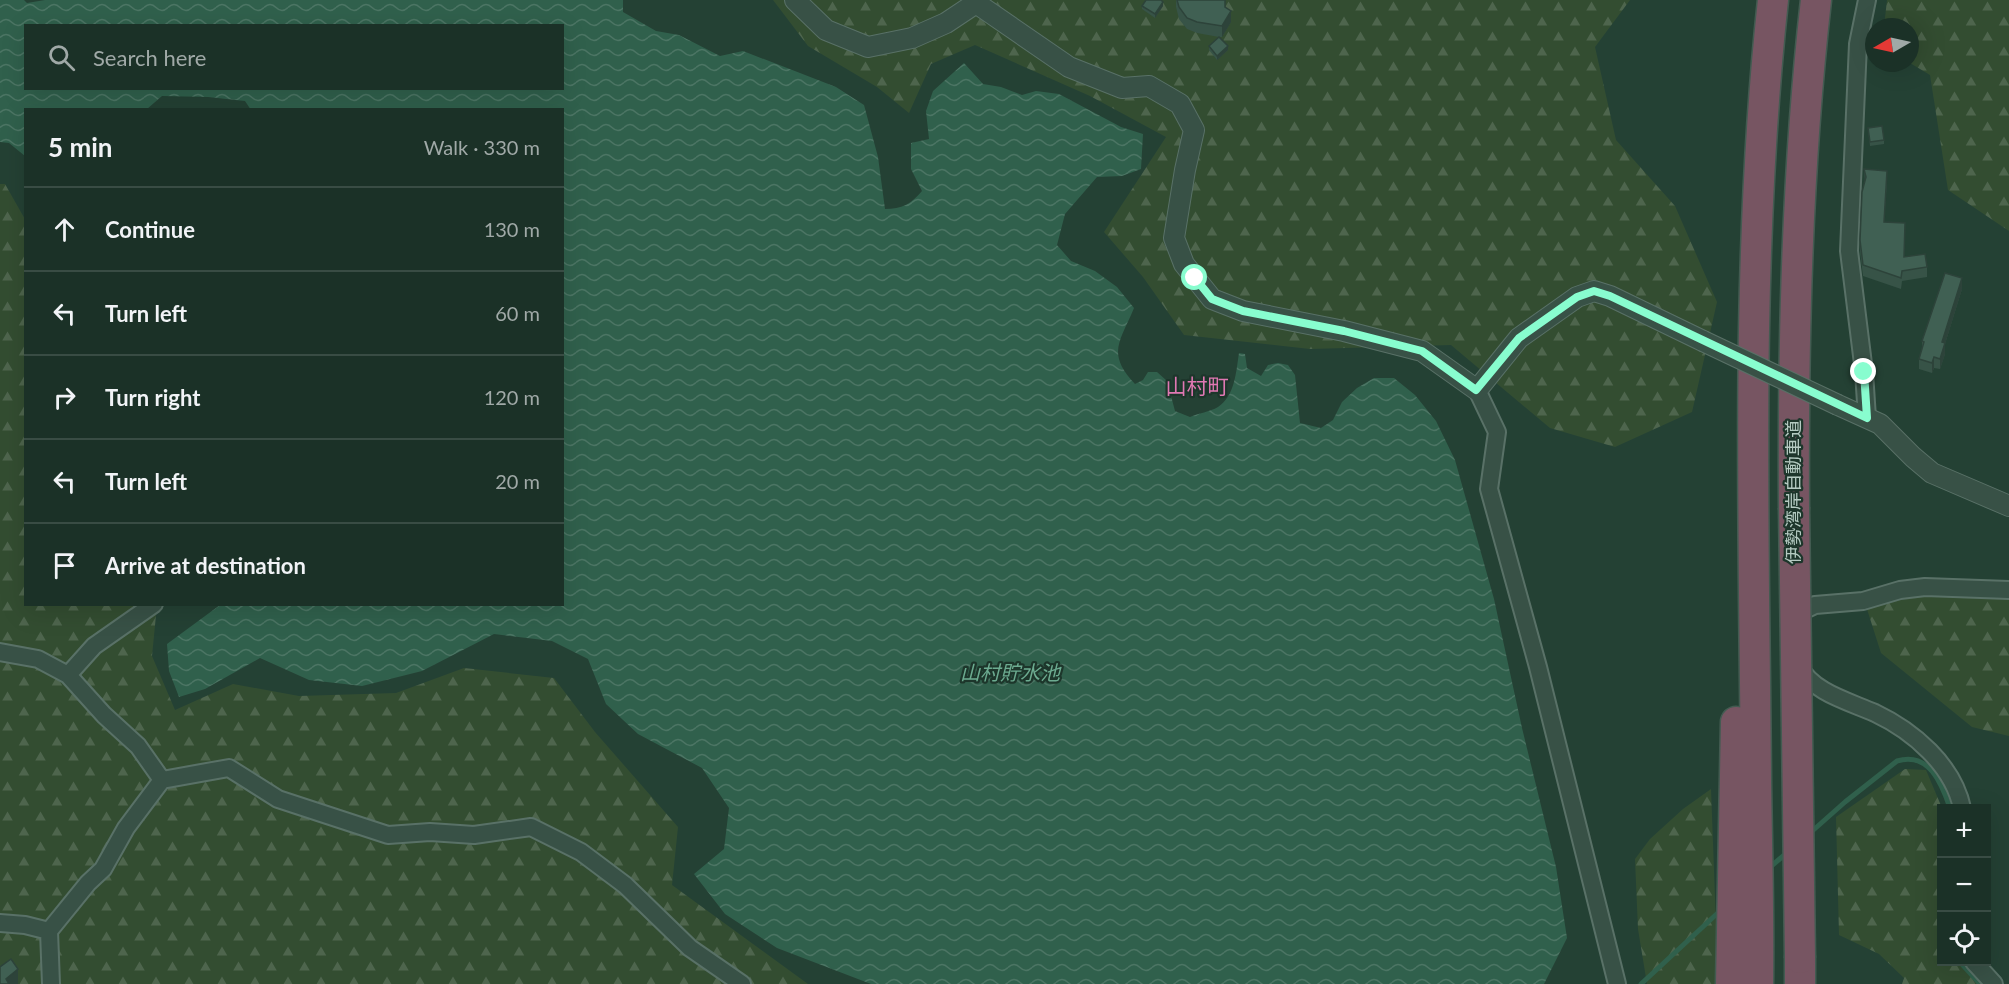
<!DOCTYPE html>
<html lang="en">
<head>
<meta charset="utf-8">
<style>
  body { margin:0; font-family:Lato,"Noto Sans JP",sans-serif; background:#24392f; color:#f1f3f6 }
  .controls { position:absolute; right:18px; bottom:18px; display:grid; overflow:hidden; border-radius:0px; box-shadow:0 6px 24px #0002 }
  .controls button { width:54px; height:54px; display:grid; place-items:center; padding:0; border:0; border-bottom:2px solid #394c44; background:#1b3127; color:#f1f3f6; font:30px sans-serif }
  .compass { position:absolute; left:1865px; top:18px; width:54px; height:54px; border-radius:50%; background:#1b3127; box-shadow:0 6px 24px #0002; rotate:261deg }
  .stop { position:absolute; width:18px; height:18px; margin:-14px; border:4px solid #88fdcf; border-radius:50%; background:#fff }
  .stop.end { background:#88fdcf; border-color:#fff; box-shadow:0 2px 6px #0008 }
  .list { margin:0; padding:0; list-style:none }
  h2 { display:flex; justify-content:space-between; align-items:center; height:78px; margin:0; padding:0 24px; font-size:26px }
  h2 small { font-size:20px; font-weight:400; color:#a0a9a7 }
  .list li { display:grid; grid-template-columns:39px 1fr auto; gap:18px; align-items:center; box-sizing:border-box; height:84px; padding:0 24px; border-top:2px solid #394c44 }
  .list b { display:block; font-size:22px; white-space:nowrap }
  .list em { font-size:20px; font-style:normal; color:#a0a9a7 }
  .icon { flex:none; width:33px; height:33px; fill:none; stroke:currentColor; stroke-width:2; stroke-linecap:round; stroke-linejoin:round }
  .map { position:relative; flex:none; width:2009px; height:984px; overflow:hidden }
  .search { position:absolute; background:#1b3127; box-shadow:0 6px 24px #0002; left:24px; top:24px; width:540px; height:66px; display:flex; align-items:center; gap:15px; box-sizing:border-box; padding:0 21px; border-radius:0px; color:#a0a9a7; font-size:22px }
  .panel { position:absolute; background:#1b3127; box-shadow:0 6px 24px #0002; left:24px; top:108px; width:540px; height:498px; border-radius:0px }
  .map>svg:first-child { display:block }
</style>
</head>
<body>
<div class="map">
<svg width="2009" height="984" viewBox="0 0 2009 984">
  <defs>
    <pattern id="forest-firs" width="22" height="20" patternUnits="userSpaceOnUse" patternTransform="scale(1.5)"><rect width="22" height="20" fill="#334d31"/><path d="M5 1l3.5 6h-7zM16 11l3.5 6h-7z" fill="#4e654d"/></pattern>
    <pattern id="water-waves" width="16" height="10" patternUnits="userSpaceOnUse" patternTransform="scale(1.5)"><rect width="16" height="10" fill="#30604c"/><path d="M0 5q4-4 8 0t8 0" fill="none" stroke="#4c7564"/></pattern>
  </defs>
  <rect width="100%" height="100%" fill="#244134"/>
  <!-- forest -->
  <path fill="url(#forest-firs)" d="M 773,0 L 1630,0 L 1595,47 L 1616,140 L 1675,206 L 1717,302 L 1692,412 L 1615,447 L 1550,428 L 1451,345 L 1310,349 L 1184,335 L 1143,277 L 1104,232 L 1166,137 L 1090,96 L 975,45 L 931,64 L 909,113 L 877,87 L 808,46 Z
    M 1887,0 L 2009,0 L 2009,231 L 1948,190 L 1930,75 L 1910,63 L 1910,27 L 1884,27 Z
    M 0,184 L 5,184 L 26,221 L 26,604 L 157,605 L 152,656 L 175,710 L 233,684 L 299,696 L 396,693 L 464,668 L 554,678 L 595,732 L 678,827 L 672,885 L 808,984 L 0,984 Z
    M 1991,584 L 2009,589 L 2009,736 L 1972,727 L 1881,653 L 1866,606 Z
    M 1905,769 L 1926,770 L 1942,808 L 1942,962 L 1968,962 L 1975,979 L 1979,984 L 1902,984 L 1904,978 L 1879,954 L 1839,935 L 1836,817 Z
    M 1711,789 L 1716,925 L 1715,984 L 1647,984 L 1638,929 L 1635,859 L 1650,839 L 1683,809 Z"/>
  <!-- water -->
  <path fill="url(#water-waves)" fill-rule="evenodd" d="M 0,0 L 24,0 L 27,3 L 45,0 L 623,0 L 623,12 L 656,31 L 679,35 L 720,56 L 743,51 L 836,87 L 864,105 L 878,157 L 885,209 C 902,209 911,204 922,191 L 911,169 L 911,143 L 929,139 L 926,111 L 933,91 L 964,63 L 983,84 L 1001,87 L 1022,95 L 1036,91 L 1059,94 L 1121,127 L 1143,134 L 1141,169 L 1122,176 L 1097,177 L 1065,214 L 1057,245 L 1071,261 L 1095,271 L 1117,287 L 1134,308 C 1120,342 1106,353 1135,384 L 1143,380 L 1148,372 L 1157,372 L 1167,381 L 1175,411 L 1190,417 C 1198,413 1210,412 1218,407 C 1235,396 1236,372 1239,353 L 1245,354 L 1247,368 L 1261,376 L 1268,365 L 1278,363 L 1288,365 L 1295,375 L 1300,423 L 1321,428 L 1333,420 L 1342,402 L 1357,388 L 1374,378 L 1394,378 L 1415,395 L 1436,421 L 1455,460 L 1494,599 L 1522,728 L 1556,867 L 1567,938 L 1544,984 L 871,984 L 777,948 L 725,914 L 694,874 L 724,849 L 729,808 L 702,768 L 638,734 L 606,704 L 588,659 L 552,641 L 494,634 L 422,671 L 362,686 L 309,680 L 260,658 L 205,689 L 179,697 L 169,671 L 167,644 L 220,605 L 562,604 L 562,110 L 251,110 L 245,101 L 208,97 L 162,96 L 147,109 L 26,110 L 25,156 L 9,143 L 0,142 ZM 26,26 L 562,26 L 562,88 L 26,88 Z"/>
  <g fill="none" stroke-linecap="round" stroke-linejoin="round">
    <!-- stream -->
    <path stroke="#30604c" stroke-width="5" d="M 1810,833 L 1845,802 L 1897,761 C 1929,751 1942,784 1950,808
      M 1769,868 L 1789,851
      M 1960,962 L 1980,984
      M 1641,984 L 1721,910"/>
    <!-- minor casing -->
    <g stroke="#597167" stroke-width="20">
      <path id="minor" d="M 1867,0 L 1858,44 L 1849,251 L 1864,372 L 1867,418
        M 1477,390 L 1497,432 L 1489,489 L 1538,667 L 1617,984
        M 154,604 L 94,646 L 68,675 L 104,715 L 138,746 L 162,780
        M 1790,617 L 1815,605 L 1863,601 L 1900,590 L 1925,587 L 2009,590
        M 0,652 L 38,659 L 68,675
        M 1798,665 C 1813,693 1848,701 1875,713 C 1913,731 1953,765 1962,808
        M 0,923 L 25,925 L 49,931
        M 1974,962 L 1994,984
        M 51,984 L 49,931 L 88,883 L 103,869 L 126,828 L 162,780 L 229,768 L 278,799 L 388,835 L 430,832 L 474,835 L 531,827 L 581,852 L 625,885 L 690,948 L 742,984"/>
    </g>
    <!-- tertiary casing -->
    <g stroke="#597167" stroke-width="22">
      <path id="tertiary" d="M 795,0 L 826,30 L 868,47 L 912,38 L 946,23 L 976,3 L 1069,67 L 1122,88 L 1149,86 L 1180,104 L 1194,130 L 1185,170 L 1174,238 L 1184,264 L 1212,299 L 1243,311 L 1344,331 L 1422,351 L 1477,390 L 1519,338 L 1577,297 L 1594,291 L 1610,296 L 1703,341
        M 1838,405 L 1880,424 L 1913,457 L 1932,473 L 2009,506"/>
    </g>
    <!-- motorway casing -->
    <g stroke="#435b51" stroke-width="33">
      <path id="motorway" d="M 1794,507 C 1793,338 1797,168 1816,0
        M 1800,958 L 1800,984
        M 1731,984 L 1736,722
        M 1758,984 C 1759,916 1757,849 1756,781 C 1754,521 1745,259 1773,0"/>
    </g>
    <!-- minor -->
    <use href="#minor" stroke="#385146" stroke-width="16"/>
    <!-- tertiary -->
    <use href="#tertiary" stroke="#385146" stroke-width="20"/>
    <!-- motorway -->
    <use href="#motorway" stroke="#775562" stroke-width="30"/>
    <!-- tertiary-bridge casing -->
    <g stroke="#597167" stroke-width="22" stroke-linecap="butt">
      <path id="tertiary-bridge" d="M 1703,341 L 1838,405"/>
    </g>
    <!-- motorway-bridge casing -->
    <g stroke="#435b51" stroke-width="33" stroke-linecap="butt">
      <path id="motorway-bridge" d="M 1794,507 L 1800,958"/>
    </g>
    <!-- tertiary-bridge -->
    <use href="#tertiary-bridge" stroke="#385146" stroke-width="20"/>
    <!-- motorway-bridge -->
    <use href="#motorway-bridge" stroke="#775562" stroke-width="30"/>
  </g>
  <!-- wall -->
  <path fill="#375347" d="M 1176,0 L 1225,0 L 1225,7 L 1231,22 L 1222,37 L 1219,37 L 1228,50 L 1217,60 L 1209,50 L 1209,46 L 1219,37 L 1197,33 L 1187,29 L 1179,19 L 1176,7 Z
    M 1142,6 L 1163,6 L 1155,18 L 1142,9 Z
    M 1868,128 L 1884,140 L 1884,144 L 1870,146 Z
    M 1864,169 L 1887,181 L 1884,222 L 1904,257 L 1927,267 L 1927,277 L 1902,281 L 1901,289 L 1863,276 L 1860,251 L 1860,240 L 1865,182 Z
    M 1962,289 L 1945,344 L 1945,354 L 1940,369 L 1934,368 L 1932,373 L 1919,369 L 1919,359 L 1922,348 L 1922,341 Z"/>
  <!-- shaded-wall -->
  <path fill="#2d433a" d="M 1163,2 L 1163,6 L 1155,18 L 1155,14 Z
    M 1231,11 L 1231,22 L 1222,37 L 1222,26 Z
    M 1228,46 L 1228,50 L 1217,60 L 1217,56 Z
    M 1962,278 L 1962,289 L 1945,344 L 1945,354 L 1940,369 L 1940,359 L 1942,342 Z
    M 1934,357 L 1934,368 L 1932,373 L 1932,363 Z
    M 18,969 L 18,984 L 6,984 L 6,979 Z"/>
  <!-- building -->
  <path fill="#406053" stroke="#2d433a" stroke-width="1.5" d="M 1146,0 L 1161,0 L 1163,2 L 1155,14 L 1142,6 Z
    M 1177,0 L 1225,0 L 1225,7 L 1231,11 L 1222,26 L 1197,22 L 1187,18 L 1179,7 Z
    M 1219,37 L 1228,46 L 1217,56 L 1209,46 Z
    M 1882,126 L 1884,140 L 1870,142 L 1868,128 Z
    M 1864,169 L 1887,171 L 1884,222 L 1905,223 L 1904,257 L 1925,254 L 1927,267 L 1902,271 L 1901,278 L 1863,265 L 1860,240 L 1862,192 L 1866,177 Z
    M 1945,273 L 1962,278 L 1942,342 L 1945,343 L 1940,359 L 1934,357 L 1932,363 L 1919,359 L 1924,342 L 1922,341 Z
    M 11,959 L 18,969 L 6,979 L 9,984 L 0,984 L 0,967 Z"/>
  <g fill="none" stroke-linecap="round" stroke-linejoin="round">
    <!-- route -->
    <path stroke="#88fdcf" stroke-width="8" d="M 1195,278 L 1212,299 L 1243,311 L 1344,331 L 1422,351 L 1476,390 L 1519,338 L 1577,297 L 1594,291 L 1610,296 L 1867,418 L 1864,372"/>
  </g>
  <g text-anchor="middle" stroke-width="4.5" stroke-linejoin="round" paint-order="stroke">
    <!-- street labels -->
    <g font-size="18" fill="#b5cbc2" stroke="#1d362b">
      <text transform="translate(1794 492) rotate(-90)" y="6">伊勢湾岸自動車道</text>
    </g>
    <!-- water labels -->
    <g font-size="20" font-style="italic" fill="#6cab90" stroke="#1d362b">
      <text x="1010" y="680">山村貯水池</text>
    </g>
    <!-- quarter labels -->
    <g font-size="21" fill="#e078b3" stroke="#1d362b">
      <text x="1197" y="394">山村町</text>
    </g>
  </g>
</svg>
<div class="controls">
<button>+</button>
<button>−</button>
<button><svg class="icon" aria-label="locate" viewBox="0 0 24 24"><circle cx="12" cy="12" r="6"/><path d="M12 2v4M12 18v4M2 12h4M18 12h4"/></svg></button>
</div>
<svg class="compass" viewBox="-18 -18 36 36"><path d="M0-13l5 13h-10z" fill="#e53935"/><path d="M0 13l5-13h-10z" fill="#a0a9a7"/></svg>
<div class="stop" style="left:1195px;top:278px"></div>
<div class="stop end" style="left:1864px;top:372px"></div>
<div class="search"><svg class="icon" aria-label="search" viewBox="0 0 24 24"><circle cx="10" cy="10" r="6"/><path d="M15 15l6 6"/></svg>Search here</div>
<section class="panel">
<h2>5 min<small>Walk · 330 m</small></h2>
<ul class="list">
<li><svg class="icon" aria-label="ahead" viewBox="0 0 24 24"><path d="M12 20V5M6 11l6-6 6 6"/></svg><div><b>Continue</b></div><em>130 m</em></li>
<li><svg class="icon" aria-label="left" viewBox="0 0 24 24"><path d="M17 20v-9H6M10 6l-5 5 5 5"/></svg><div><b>Turn left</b></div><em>60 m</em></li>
<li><svg class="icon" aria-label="right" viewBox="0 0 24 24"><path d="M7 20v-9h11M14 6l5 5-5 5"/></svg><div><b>Turn right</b></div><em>120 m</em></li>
<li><svg class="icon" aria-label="left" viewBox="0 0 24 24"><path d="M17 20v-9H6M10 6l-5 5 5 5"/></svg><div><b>Turn left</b></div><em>20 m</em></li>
<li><svg class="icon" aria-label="arrive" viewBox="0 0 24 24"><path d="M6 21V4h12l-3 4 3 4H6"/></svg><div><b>Arrive at destination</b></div></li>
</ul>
</section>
</div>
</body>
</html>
